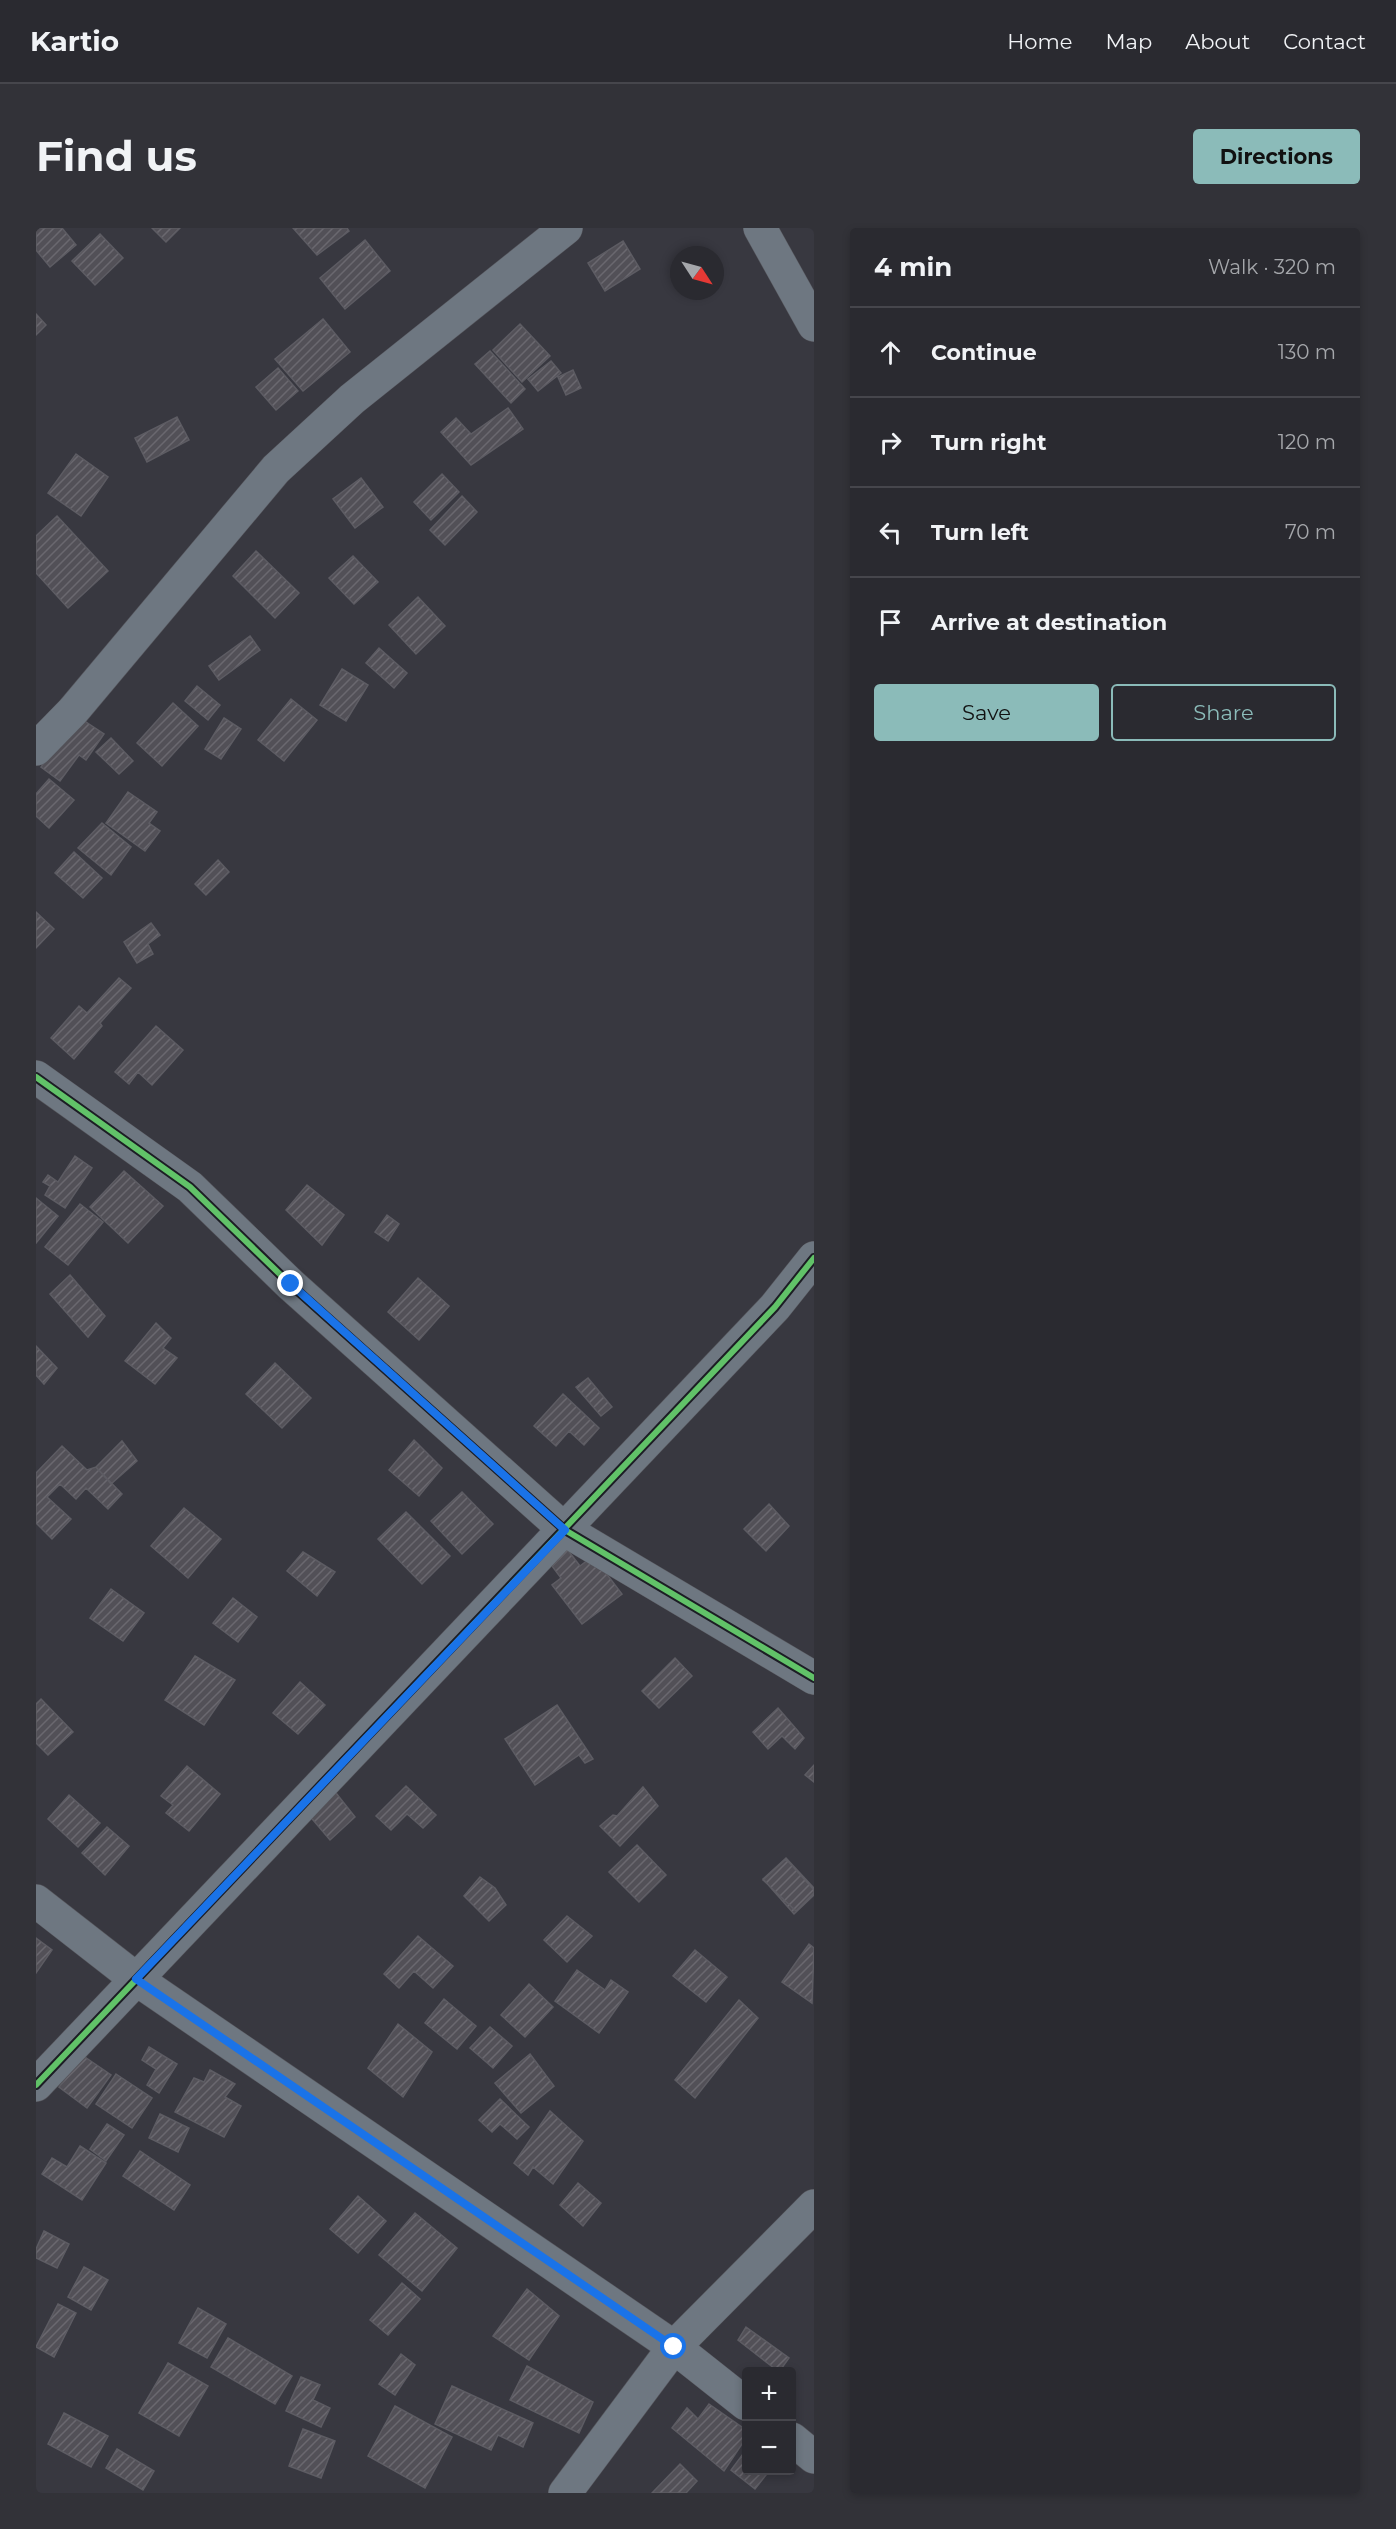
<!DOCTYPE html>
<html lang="en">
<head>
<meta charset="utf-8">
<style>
  body { margin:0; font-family:Montserrat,sans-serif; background:#323238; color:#f1f3f6 }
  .controls { position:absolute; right:18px; bottom:18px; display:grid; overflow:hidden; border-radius:6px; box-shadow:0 3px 9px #0003 }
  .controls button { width:54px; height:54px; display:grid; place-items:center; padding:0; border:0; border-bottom:2px solid #46464c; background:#2a2a30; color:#f1f3f6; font:30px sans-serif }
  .compass { position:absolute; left:634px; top:18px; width:54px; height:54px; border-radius:50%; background:#2a2a30; box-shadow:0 3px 9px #0003; rotate:126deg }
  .stop { position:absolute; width:18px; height:18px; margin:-14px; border:4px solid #1a73e8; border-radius:50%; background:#fff }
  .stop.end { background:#1a73e8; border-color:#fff; box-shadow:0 2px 6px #0008 }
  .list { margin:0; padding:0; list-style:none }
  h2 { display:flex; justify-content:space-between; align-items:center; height:78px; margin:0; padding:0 24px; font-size:26px }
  h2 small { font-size:20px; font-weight:400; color:#a5a7ab }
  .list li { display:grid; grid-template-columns:39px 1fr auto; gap:18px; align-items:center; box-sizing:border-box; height:90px; padding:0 24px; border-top:2px solid #46464c }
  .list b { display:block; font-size:22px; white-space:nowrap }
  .list em { font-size:20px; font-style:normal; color:#a5a7ab }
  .actions { display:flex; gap:12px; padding:18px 24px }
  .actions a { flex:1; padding:14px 0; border:2px solid #8bbbb9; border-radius:6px; text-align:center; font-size:21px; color:#8bbbb9 }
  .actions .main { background:#8bbbb9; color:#111 }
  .icon { flex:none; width:33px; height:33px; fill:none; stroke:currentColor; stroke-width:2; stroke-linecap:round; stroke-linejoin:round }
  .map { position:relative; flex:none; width:778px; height:2265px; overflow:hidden; border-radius:6px }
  header { display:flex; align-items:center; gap:36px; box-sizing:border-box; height:84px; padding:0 30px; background:#2a2a30; border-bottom:2px solid #46464c }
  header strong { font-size:28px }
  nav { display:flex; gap:33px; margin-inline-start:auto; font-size:21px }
  .intro { display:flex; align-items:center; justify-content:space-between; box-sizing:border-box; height:144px; padding:0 36px }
  h1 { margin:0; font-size:42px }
  .button { padding:15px 27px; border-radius:6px; background:#8bbbb9; color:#111; font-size:21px; font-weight:700 }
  main { display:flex; gap:36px; padding:0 36px }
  aside { flex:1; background:#2a2a30; border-radius:6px; box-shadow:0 3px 9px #0003 }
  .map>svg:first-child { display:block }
</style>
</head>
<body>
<header>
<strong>Kartio</strong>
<nav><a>Home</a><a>Map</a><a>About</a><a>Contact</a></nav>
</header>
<div class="intro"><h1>Find us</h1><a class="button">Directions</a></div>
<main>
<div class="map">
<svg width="778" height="2265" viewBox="0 0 778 2265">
  <defs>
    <pattern id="building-hatch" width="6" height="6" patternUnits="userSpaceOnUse" patternTransform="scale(1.5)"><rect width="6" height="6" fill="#525057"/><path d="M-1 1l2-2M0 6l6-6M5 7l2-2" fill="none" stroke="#6a686f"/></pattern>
  </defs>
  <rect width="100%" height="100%" fill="#383840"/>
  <!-- building -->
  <path fill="url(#building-hatch)" stroke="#5d5c63" stroke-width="1.5" d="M 0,0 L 26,0 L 40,17 L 14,39 L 0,22 Z
    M 116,0 L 144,0 L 130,14 Z
    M 257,0 L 311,0 L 313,3 L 281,27 Z
    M 64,6 L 87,30 L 59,57 L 36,33 Z
    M 329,12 L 354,43 L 309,81 L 284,50 Z
    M 587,13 L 604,41 L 569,63 L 552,35 Z
    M 0,86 L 10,97 L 0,107 Z
    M 287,91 L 314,124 L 267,163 L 239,131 Z
    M 484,96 L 514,128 L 486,154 L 457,122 Z
    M 454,123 L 489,161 L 475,175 L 439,136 Z
    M 515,133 L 525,145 L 502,163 L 492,151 Z
    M 242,140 L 262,163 L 240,182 L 220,159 Z
    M 537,142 L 545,160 L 530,167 L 522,149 Z
    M 472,180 L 487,201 L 435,237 L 405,204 L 420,190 L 435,206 Z
    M 141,189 L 153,212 L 111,234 L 99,210 Z
    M 40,226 L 72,249 L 45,288 L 12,265 Z
    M 406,246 L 423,264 L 395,292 L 378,274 Z
    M 325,250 L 347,279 L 319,300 L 297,271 Z
    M 426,268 L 441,284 L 409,317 L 394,302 Z
    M 21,288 L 72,343 L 32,380 L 0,345 L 0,308 Z
    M 220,323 L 263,365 L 239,390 L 197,348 Z
    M 317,328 L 342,354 L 318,376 L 293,350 Z
    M 382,369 L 409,398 L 380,426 L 353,397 Z
    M 214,408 L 224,422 L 183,452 L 173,438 Z
    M 343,420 L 371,445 L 358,460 L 330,435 Z
    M 306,441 L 332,457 L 310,493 L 284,477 Z
    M 161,458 L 184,477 L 172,492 L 149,473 Z
    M 255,471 L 281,492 L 248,533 L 222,512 Z
    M 137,475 L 162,498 L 126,538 L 101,515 Z
    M 41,488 L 68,506 L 50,532 L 43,527 L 24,553 L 5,539 Z
    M 188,490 L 205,501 L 185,531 L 169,521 Z
    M 75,510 L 97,533 L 83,546 L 60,524 Z
    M 13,551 L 38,572 L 13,600 L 0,588 L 0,566 Z
    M 92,564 L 121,584 L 113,595 L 124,603 L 109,623 L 70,595 Z
    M 66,595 L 95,619 L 75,647 L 42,620 Z
    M 38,624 L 66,650 L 47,670 L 19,645 Z
    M 182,632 L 193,644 L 170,667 L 159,656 Z
    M 0,684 L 18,701 L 0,720 Z
    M 115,695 L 124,707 L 112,716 L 117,726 L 101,735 L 88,714 Z
    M 83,750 L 95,760 L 64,795 L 66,798 L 38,831 L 15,810 L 43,778 L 51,785 Z
    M 120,798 L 147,822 L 116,857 L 102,844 L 93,856 L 79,844 Z
    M 39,928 L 56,940 L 29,980 L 9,967 L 14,958 L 7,954 L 12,947 L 22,954 Z
    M 88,943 L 127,978 L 92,1015 L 54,979 Z
    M 271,957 L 308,987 L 286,1017 L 250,982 Z
    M 0,970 L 22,988 L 0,1015 Z
    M 44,976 L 67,994 L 32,1037 L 9,1019 Z
    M 351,987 L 363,996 L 352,1013 L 339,1004 Z
    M 34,1047 L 69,1088 L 52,1109 L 14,1066 Z
    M 382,1050 L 413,1078 L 383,1112 L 352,1084 Z
    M 120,1095 L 135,1110 L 127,1120 L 141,1130 L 119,1156 L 89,1133 Z
    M 0,1118 L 21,1140 L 8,1156 L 0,1147 Z
    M 239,1135 L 275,1170 L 246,1200 L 210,1166 Z
    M 552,1150 L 576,1179 L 565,1188 L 540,1159 Z
    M 527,1166 L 563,1200 L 548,1217 L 533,1203 L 520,1218 L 498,1198 Z
    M 378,1212 L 406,1240 L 383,1268 L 353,1242 Z
    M 86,1213 L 101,1233 L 75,1256 L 60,1239 Z
    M 26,1218 L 51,1242 L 60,1239 L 86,1266 L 72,1281 L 50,1260 L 40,1271 L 24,1256 L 11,1269 L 35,1291 L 16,1311 L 0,1295 L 0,1245 Z
    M 426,1264 L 457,1296 L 426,1326 L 395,1293 Z
    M 733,1276 L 753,1298 L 730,1323 L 708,1301 Z
    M 148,1280 L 185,1311 L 152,1350 L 115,1318 Z
    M 370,1284 L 414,1328 L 386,1356 L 342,1311 Z
    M 531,1321 L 544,1338 L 557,1328 L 586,1366 L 546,1396 L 516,1357 L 525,1350 L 513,1334 Z
    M 267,1324 L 299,1344 L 281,1368 L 251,1343 Z
    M 75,1361 L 108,1385 L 87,1413 L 54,1390 Z
    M 197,1370 L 221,1389 L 202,1414 L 177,1395 Z
    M 159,1428 L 199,1452 L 168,1497 L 129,1472 Z
    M 639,1430 L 656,1448 L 623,1480 L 606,1463 Z
    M 264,1454 L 289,1477 L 262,1506 L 237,1485 Z
    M 5,1471 L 37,1504 L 12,1527 L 0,1515 L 0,1476 Z
    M 521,1477 L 557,1531 L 549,1535 L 543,1527 L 499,1557 L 469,1511 Z
    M 742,1480 L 768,1510 L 759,1521 L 746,1508 L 732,1521 L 717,1504 Z
    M 778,1537 L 778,1554 L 769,1547 Z
    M 151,1538 L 184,1566 L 153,1603 L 130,1585 L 137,1577 L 125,1568 Z
    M 370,1558 L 400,1587 L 387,1600 L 371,1586 L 355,1602 L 340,1588 Z
    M 607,1559 L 622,1578 L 584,1618 L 564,1598 L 577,1587 L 581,1588 Z
    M 300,1565 L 319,1589 L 294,1612 L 272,1586 Z
    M 33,1567 L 64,1595 L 42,1619 L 12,1591 Z
    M 71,1599 L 93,1618 L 69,1647 L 46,1625 Z
    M 601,1617 L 630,1647 L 603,1674 L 573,1644 Z
    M 750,1630 L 778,1660 L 778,1667 L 758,1686 L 727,1651 Z
    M 750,1631 L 778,1662 L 778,1665 L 760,1683 L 727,1652 Z
    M 444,1649 L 459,1660 L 470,1677 L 453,1693 L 428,1668 Z
    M 531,1688 L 556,1708 L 531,1734 L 508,1712 Z
    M 382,1708 L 417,1738 L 397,1760 L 378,1743 L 363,1760 L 348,1746 Z
    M 0,1710 L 16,1722 L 0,1745 Z
    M 773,1716 L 778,1720 L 776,1775 L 746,1754 Z
    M 659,1722 L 691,1749 L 670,1774 L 637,1748 Z
    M 541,1742 L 569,1762 L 575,1752 L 592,1764 L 563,1805 L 519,1773 Z
    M 493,1756 L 517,1779 L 489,1809 L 465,1787 Z
    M 408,1771 L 440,1798 L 421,1821 L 389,1795 Z
    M 703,1772 L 722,1790 L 659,1870 L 639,1852 Z
    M 362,1796 L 396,1824 L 367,1869 L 332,1840 Z
    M 454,1799 L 476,1818 L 457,1840 L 434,1820 Z
    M 113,1819 L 141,1836 L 123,1865 L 111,1857 L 120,1841 L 106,1832 Z
    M 494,1826 L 518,1858 L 485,1885 L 459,1855 Z
    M 46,1827 L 75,1847 L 51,1880 L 23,1859 Z
    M 174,1842 L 199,1856 L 189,1869 L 205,1878 L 188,1909 L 139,1884 L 158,1850 L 168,1854 Z
    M 80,1846 L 116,1870 L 96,1900 L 60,1876 Z
    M 464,1871 L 493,1899 L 481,1911 L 464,1896 L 456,1904 L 443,1892 Z
    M 514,1883 L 547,1913 L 517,1956 L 497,1939 L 492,1947 L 478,1935 Z
    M 124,1886 L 153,1900 L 142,1924 L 113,1910 Z
    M 71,1896 L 88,1907 L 70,1933 L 54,1921 Z
    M 44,1918 L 70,1935 L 46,1972 L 6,1946 L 16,1930 L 31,1939 Z
    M 104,1923 L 154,1957 L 138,1982 L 87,1948 Z
    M 542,1955 L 565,1975 L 547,1998 L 524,1977 Z
    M 322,1968 L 350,1993 L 322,2025 L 294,2001 Z
    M 379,1985 L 421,2020 L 386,2063 L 343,2027 Z
    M 8,2003 L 33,2016 L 21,2040 L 0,2030 L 0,2021 Z
    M 48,2039 L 72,2052 L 55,2082 L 32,2069 Z
    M 366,2055 L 384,2071 L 352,2107 L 334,2092 Z
    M 491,2061 L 523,2088 L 493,2132 L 457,2108 Z
    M 22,2076 L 40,2085 L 18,2129 L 0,2119 Z
    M 162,2080 L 190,2096 L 171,2130 L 143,2115 Z
    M 710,2099 L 753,2130 L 743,2144 L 702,2112 Z
    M 192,2110 L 256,2148 L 239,2176 L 175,2139 Z
    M 365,2126 L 379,2137 L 359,2167 L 343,2156 Z
    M 132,2135 L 172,2158 L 143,2208 L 103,2185 Z
    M 491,2138 L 557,2174 L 543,2205 L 474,2172 Z
    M 265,2149 L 284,2157 L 277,2172 L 294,2180 L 285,2199 L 250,2183 Z
    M 416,2158 L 497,2195 L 487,2219 L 462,2207 L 455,2222 L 399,2196 Z
    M 673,2176 L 710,2202 L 710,2210 L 688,2243 L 636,2200 L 651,2180 L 662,2191 Z
    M 359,2178 L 416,2209 L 389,2260 L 332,2228 Z
    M 28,2185 L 72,2208 L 55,2239 L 12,2216 Z
    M 267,2201 L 299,2213 L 285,2250 L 253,2238 Z
    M 81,2221 L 118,2243 L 107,2262 L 70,2240 Z
    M 710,2222 L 710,2242 L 726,2242 L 730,2247 L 719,2261 L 695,2242 Z
    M 644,2236 L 661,2253 L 650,2265 L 616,2265 Z"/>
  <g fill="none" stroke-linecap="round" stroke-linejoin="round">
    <!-- minor casing -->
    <g stroke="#55555b" stroke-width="34">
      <path id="minor" d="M 724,0 L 778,97
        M 0,521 L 37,483 L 240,241 L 316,171 L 530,0
        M 0,849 L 154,959 L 254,1056 L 529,1302 L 778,1450
        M 0,1673 L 100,1751 L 638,2119 L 778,1978
        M 0,1857 L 739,1079 L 778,1030
        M 756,2211 L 778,2229
        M 529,2265 L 638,2119 L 710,2176"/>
    </g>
    <!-- minor -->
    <use href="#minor" stroke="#6e7781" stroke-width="33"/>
    <!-- cycleway casing -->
    <g stroke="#1c1d24" stroke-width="10">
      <path id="cycleway" d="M 0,849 L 154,959 L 254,1056 L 529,1302 L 778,1450
        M 0,1857 L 739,1079 L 778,1030"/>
    </g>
    <!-- cycleway -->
    <use href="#cycleway" stroke="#61c268" stroke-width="6"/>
  </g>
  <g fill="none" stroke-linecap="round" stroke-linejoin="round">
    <!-- route -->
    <path stroke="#1a73e8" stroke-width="8" d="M 255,1056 L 529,1302 L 100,1751 L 638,2119"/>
  </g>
</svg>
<div class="controls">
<button>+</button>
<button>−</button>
</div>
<svg class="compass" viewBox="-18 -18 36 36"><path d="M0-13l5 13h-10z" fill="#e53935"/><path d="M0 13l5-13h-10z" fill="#a5a7ab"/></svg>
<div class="stop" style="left:638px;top:2119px"></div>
<div class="stop end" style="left:255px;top:1056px"></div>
</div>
<aside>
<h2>4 min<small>Walk · 320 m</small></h2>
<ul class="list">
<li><svg class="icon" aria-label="ahead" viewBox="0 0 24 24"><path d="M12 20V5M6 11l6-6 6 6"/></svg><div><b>Continue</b></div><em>130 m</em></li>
<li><svg class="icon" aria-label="right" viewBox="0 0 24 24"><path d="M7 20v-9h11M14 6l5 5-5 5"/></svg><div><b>Turn right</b></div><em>120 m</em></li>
<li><svg class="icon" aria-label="left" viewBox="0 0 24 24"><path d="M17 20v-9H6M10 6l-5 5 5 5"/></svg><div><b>Turn left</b></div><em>70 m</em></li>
<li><svg class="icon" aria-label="arrive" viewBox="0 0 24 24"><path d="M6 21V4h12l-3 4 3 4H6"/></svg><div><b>Arrive at destination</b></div></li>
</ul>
<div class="actions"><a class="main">Save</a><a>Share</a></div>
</aside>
</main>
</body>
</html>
